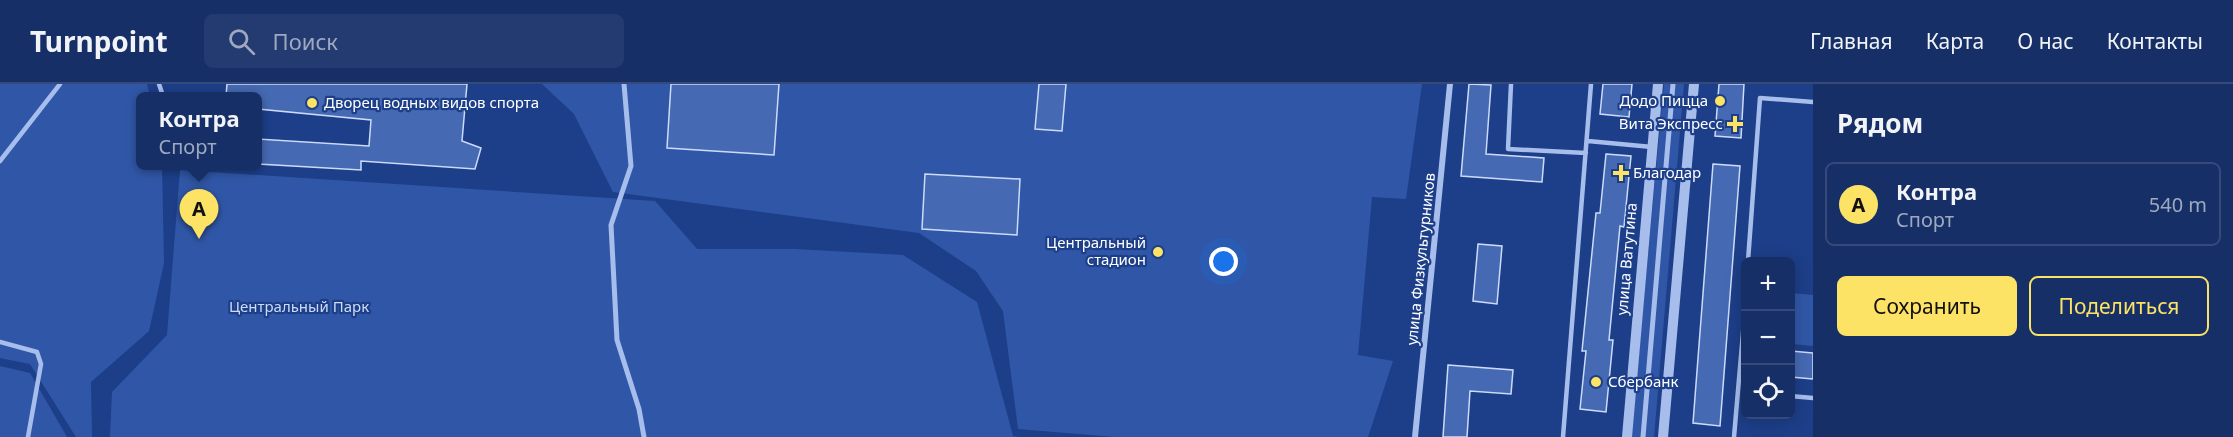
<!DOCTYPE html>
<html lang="ru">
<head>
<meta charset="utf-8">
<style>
  body { margin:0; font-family:"Noto Sans",sans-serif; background:#233b70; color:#f1f3f6 }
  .controls { position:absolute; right:18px; bottom:18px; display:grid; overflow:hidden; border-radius:9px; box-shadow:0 3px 15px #0003 }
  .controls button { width:54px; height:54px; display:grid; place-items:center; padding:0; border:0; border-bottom:2px solid #354a7b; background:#162f67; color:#f1f3f6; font:30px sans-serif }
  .you { position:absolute; left:1224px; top:178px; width:21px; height:21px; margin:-15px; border:4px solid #fff; border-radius:50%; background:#1a73e8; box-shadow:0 0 0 9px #1a73e833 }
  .badge { display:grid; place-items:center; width:39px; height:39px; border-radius:50%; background:#fce265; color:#111; font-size:20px; font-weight:700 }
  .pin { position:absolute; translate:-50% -50px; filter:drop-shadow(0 2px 3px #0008) }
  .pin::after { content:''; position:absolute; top:32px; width:21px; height:18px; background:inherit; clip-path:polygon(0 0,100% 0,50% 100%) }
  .popup { position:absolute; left:136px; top:8px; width:126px; height:78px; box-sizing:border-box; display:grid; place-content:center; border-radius:9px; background:#162f67; filter:drop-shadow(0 2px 4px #0005); font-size:20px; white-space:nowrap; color:#9ea9c0 }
  .popup b { font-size:22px; color:#f1f3f6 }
  .popup::after { content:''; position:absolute; left:50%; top:100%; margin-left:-12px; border:12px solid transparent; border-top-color:#162f67 }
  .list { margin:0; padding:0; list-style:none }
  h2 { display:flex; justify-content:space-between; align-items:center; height:78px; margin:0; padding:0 24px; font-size:26px }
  h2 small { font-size:20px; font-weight:400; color:#9ea9c0 }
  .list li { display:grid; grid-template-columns:39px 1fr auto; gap:18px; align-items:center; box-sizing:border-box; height:84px; margin:0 12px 12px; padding:0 12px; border:2px solid #354a7b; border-radius:9px }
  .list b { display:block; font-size:22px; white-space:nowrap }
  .list p { margin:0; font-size:20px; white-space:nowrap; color:#9ea9c0 }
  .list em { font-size:20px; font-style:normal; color:#9ea9c0 }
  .actions { display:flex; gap:12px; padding:18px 24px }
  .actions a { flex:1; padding:14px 0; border:2px solid #fce265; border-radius:9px; text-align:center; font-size:21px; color:#fce265 }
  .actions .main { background:#fce265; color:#111 }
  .icon { flex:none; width:33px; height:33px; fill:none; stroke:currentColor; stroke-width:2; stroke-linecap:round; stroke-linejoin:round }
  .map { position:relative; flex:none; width:1813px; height:353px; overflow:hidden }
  header { display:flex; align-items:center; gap:36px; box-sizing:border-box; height:84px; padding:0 30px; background:#162f67; border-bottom:2px solid #354a7b }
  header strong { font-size:28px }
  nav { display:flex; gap:33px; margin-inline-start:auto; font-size:21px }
  .search { width:420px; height:54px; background:#233b70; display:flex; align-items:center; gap:15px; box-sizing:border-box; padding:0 21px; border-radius:9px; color:#9ea9c0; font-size:22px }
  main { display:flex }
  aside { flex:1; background:#162f67 }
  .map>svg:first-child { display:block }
</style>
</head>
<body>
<header>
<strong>Turnpoint</strong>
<div class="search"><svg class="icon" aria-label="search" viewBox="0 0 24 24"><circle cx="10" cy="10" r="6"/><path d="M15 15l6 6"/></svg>Поиск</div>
<nav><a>Главная</a><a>Карта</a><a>О нас</a><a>Контакты</a></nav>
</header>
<main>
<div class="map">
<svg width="1813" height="353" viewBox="0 0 1813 353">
  <rect width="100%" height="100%" fill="#1d3f89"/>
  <!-- green -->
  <path fill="#3057a7" d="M 0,0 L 147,0 L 150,12 L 140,12 L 140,82 L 162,82 L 164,179 L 149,247 L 91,298 L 92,353 L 76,353 L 30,280 L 0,274 Z
    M 542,0 L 1422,0 L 1406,115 L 1372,113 L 1358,271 L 1393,277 L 1368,353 L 1115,353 L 1018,345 L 1003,227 L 976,187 L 919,149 L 613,108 L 574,30 Z
    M 1664,0 L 1684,0 L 1654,353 L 1631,353 Z
    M 180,86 L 655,117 L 697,165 L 795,165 L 903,171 L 977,218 L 1013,352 L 1021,353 L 110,353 L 112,308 L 167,251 Z
    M 1791,209 L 1813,211 L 1813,262 L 1791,260 Z
    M 0,282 L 30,289 L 67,353 L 0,353 Z"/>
  <!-- building -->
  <path fill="#4569b2" stroke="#ccdbf9" stroke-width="1.5" d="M 227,0 L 467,0 L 462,57 L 481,64 L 475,85 L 361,77 L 361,86 L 258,80 L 258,55 L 369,62 L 371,36 L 258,25 L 258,12 L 226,12 Z
    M 671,0 L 779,0 L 774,71 L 667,64 Z
    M 1039,0 L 1066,0 L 1062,47 L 1035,45 Z
    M 1469,0 L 1491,1 L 1486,70 L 1544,74 L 1542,98 L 1461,92 Z
    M 1603,0 L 1632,0 L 1629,33 L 1600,30 Z
    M 1719,0 L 1744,0 L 1741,54 L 1715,52 Z
    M 1606,70 L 1631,72 L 1624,143 L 1620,142 L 1609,256 L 1613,256 L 1606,328 L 1580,325 L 1586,267 L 1582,267 L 1596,129 L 1600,129 Z
    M 1713,80 L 1740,82 L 1720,342 L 1693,339 Z
    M 925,90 L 1020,95 L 1017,151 L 922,145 Z
    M 1478,160 L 1502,162 L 1497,220 L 1473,217 Z
    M 1791,267 L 1813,269 L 1813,295 L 1791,293 Z
    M 1448,281 L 1513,286 L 1511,310 L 1470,307 L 1467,353 L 1443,353 Z"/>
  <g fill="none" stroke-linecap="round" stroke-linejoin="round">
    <!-- service -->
    <path stroke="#a7beec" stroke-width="4.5" d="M 159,0 L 163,12
      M 1511,0 L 1508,65 L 1586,69
      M 1588,57 L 1652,63
      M 0,77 L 60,0
      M 1748,177 L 1760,14 L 1813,18
      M 0,258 L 37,268 L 41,280 L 28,353
      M 1790,312 L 1813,314
      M 1563,353 L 1591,0
      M 1734,353 L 1746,214"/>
    <!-- pedestrian -->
    <path stroke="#a7beec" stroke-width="5" d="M 624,0 L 631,82 L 611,141 L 617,256 L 639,325 L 644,353
      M 1643,353 L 1673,0"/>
    <!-- minor -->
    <path stroke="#a7beec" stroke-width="6" d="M 1415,353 L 1450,0"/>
    <!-- tertiary -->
    <path stroke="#a7beec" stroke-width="10" d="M 1627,353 L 1658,0
      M 1663,353 L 1694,0"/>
  </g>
  <!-- markers -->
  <g fill="#fce265" stroke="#1d3f89" stroke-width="2">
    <circle cx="1720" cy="17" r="6"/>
    <circle cx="312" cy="19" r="6"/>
    <path d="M1732 31h6v6h6v6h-6v6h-6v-6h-6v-6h6z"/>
    <path d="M1618 80h6v6h6v6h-6v6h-6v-6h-6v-6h6z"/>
    <circle cx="1158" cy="168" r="6"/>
    <circle cx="1596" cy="298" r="6"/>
  </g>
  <g text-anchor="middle" stroke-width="4.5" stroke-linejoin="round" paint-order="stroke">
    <!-- poi labels -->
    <g font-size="15" fill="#fff" stroke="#1d3f89" text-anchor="end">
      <text x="1708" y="22">Додо Пицца</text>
      <text x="324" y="24" text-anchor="start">Дворец водных видов спорта</text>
      <text x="1723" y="45">Вита Экспресс</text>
      <text x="1633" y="94" text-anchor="start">Благодар</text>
      <text x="1146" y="164">Центральный<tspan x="1146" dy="17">стадион</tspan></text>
      <text x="1608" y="303" text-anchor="start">Сбербанк</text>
    </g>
    <!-- street labels -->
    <g font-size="15" fill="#fff" stroke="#1d3f89">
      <text transform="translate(1421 175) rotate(-84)" y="5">улица Физкультурников</text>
      <text transform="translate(1627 175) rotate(-85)" y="5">улица Ватутина</text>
    </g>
    <!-- park labels -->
    <g font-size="15" fill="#ccdbf9" stroke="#1d3f89">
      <text x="299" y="228">Центральный Парк</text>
    </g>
  </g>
</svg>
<div class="controls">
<button>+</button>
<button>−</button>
<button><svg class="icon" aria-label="locate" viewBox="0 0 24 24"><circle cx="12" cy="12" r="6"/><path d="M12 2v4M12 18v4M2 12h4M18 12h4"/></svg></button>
</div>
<div class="you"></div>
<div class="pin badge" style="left:199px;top:155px">A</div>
<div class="popup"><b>Контра</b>Спорт</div>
</div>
<aside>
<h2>Рядом<small></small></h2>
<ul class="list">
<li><span class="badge">A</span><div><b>Контра</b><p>Спорт</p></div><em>540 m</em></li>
</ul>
<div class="actions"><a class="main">Сохранить</a><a>Поделиться</a></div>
</aside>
</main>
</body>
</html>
